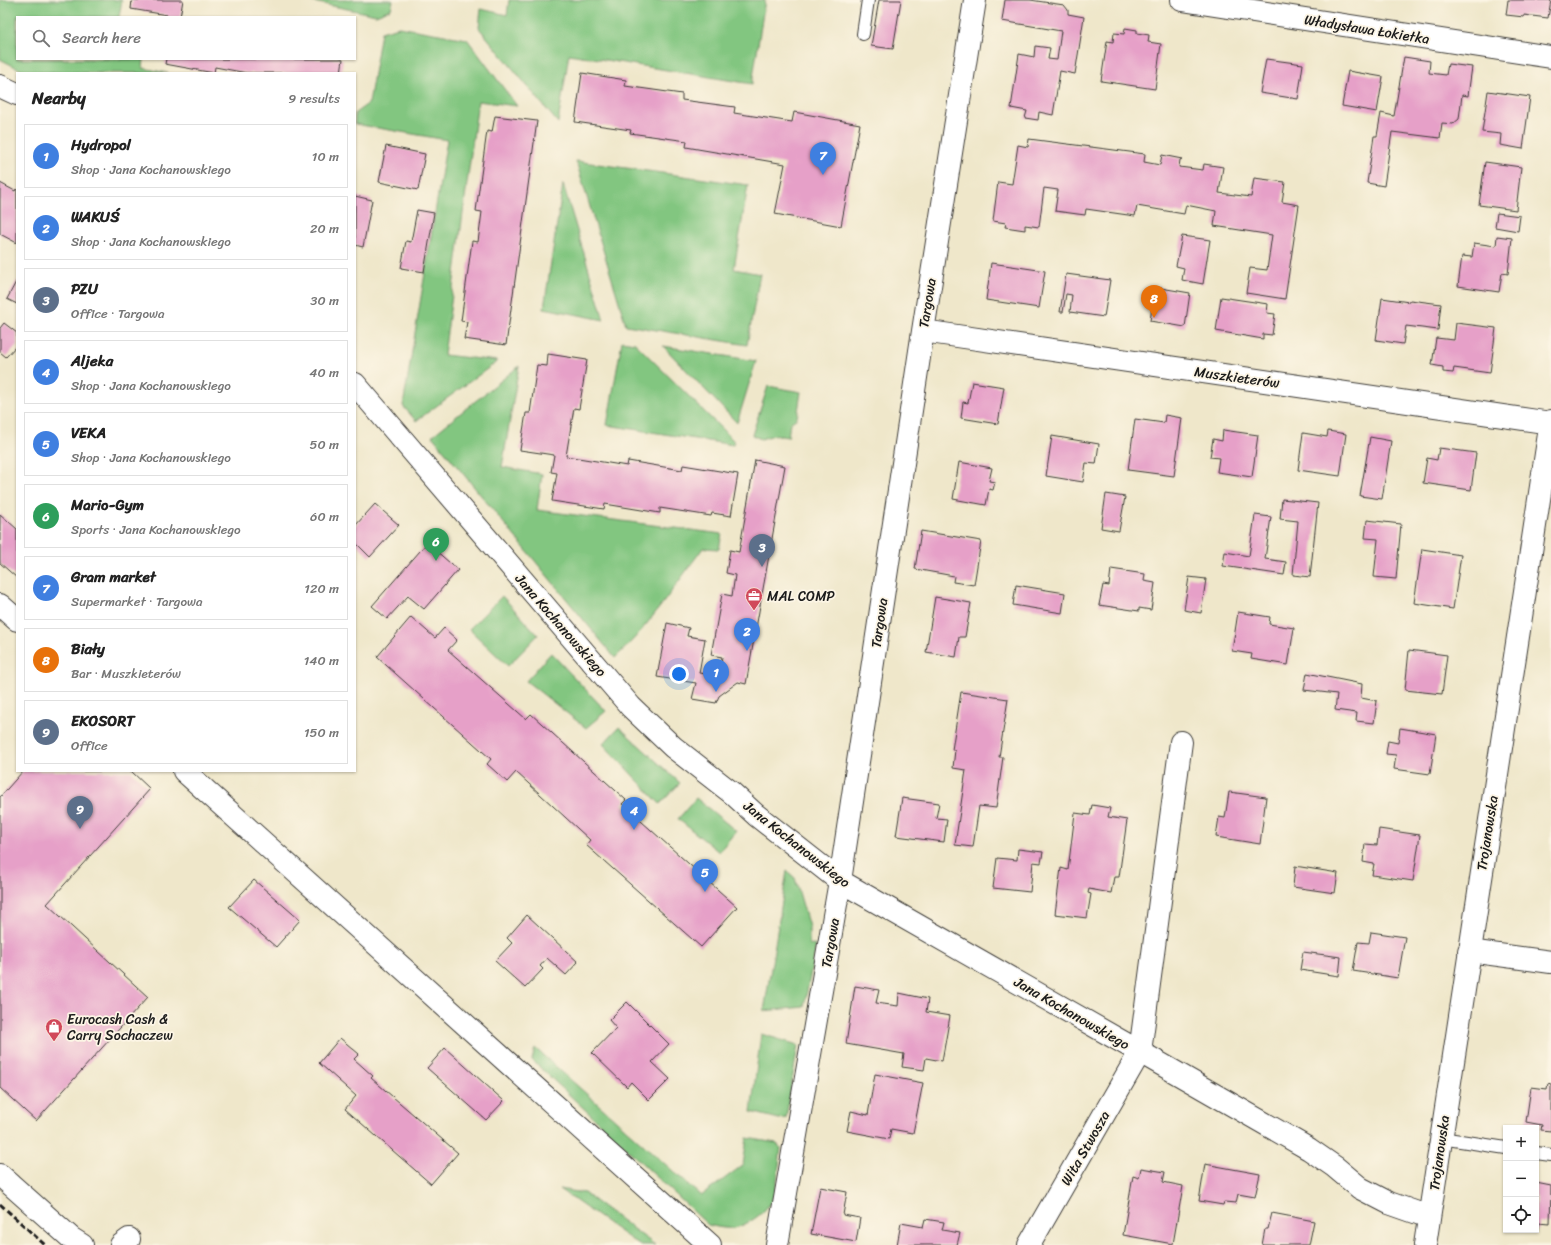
<!DOCTYPE html>
<html lang="en">
<head>
<meta charset="utf-8">
<style>
  body { margin:0; font-family:Sriracha,sans-serif; background:#f2f2f2; color:#222 }
  .controls { position:absolute; right:12px; bottom:12px; display:grid; overflow:hidden; border-radius:0px; box-shadow:0 1px 3px #0004 }
  .controls button { width:36px; height:36px; display:grid; place-items:center; padding:0; border:0; border-bottom:1px solid #e0e0e0; background:#fff; color:#222; font:20px sans-serif }
  .you { position:absolute; left:679px; top:674px; width:14px; height:14px; margin:-10px; border:3px solid #fff; border-radius:50%; background:#1a73e8; box-shadow:0 0 0 6px #1a73e833 }
  .badge { display:grid; place-items:center; width:26px; height:26px; border-radius:50%; background:#d1495b; color:#fff; font-size:13px; font-weight:700 }
  .pin { position:absolute; translate:-50% -33px; filter:drop-shadow(0 1px 2px #0008) }
  .pin::after { content:''; position:absolute; top:21px; width:14px; height:12px; background:inherit; clip-path:polygon(0 0,100% 0,50% 100%) }
  .list { margin:0; padding:0; list-style:none }
  h2 { display:flex; justify-content:space-between; align-items:center; height:52px; margin:0; padding:0 16px; font-size:17px }
  h2 small { font-size:13px; font-weight:400; color:#767676 }
  .list li { display:grid; grid-template-columns:26px 1fr auto; gap:12px; align-items:center; box-sizing:border-box; height:64px; margin:0 8px 8px; padding:0 8px; border:1px solid #e0e0e0; border-radius:0px }
  .list b { display:block; font-size:15px; white-space:nowrap }
  .list p { margin:0; font-size:13px; white-space:nowrap; color:#767676 }
  .list em { font-size:13px; font-style:normal; color:#767676 }
  .icon { flex:none; width:22px; height:22px; fill:none; stroke:currentColor; stroke-width:2; stroke-linecap:round; stroke-linejoin:round }
  .map { position:relative; flex:none; width:1551px; height:1245px; overflow:hidden }
  .search { position:absolute; background:#fff; box-shadow:0 1px 3px #0004; left:16px; top:16px; width:340px; height:44px; display:flex; align-items:center; gap:10px; box-sizing:border-box; padding:0 14px; border-radius:0px; color:#767676; font-size:15px }
  .panel { position:absolute; background:#fff; box-shadow:0 1px 3px #0004; left:16px; top:72px; width:340px; height:700px; border-radius:0px }
  .map>svg:first-child { display:block }
</style>
</head>
<body>
<div class="map">
<svg width="1551" height="1245" viewBox="0 0 1551 1245">
  <rect width="100%" height="100%" fill="#fcf5e5"/>
  <filter id="ink" filterUnits="userSpaceOnUse"><feTurbulence type="fractalNoise" baseFrequency=".025" numOctaves="2"/><feDisplacementMap in="SourceGraphic" scale="8" xChannelSelector="R" yChannelSelector="G"/><feConvolveMatrix kernelMatrix="1 2 1 2 8 2 1 2 1" color-interpolation-filters="sRGB"/></filter>
  <filter id="wash" filterUnits="userSpaceOnUse"><feTurbulence type="fractalNoise" baseFrequency=".012" numOctaves="4" result="noise"/><feDisplacementMap in="SourceGraphic" scale="16" xChannelSelector="R" yChannelSelector="G"/><feGaussianBlur stdDeviation="0.9" result="paint"/><feColorMatrix in="noise" values="0 0 0 0 0 0 0 0 0 0 0 0 0 0 0 0 0 1.4 0 .05"/><feComposite in="paint" operator="in"/></filter>
  <g filter="url(#wash)">
    <rect width="100%" height="100%" fill="#efe7ca"/>
    <!-- green -->
    <path fill="#82c680" stroke="#4f714e" d="M 0,0 L 122,0 L 119,17 L 17,17 L 17,59 L 144,59 L 143,68 L 168,73 L 59,73 L 51,72 L 50,73 L 27,73 L 0,59 Z
      M 304,0 L 393,0 L 391,9 L 376,15 Z
      M 509,0 L 765,0 L 752,84 L 569,54 L 558,123 L 479,28 L 481,9 L 507,15 Z
      M 399,27 L 467,39 L 517,106 L 478,101 L 444,355 L 498,361 L 416,421 L 403,406 L 447,140 L 355,124 L 355,113 L 369,103 L 381,32 Z
      M 576,161 L 748,185 L 734,269 L 760,274 L 747,345 L 626,325 Z
      M 563,184 L 604,320 L 544,308 Z
      M 622,341 L 635,343 L 734,441 L 733,445 L 607,425 Z
      M 663,346 L 756,361 L 737,423 Z
      M 519,366 L 502,467 L 542,474 L 537,510 L 722,534 L 719,549 L 703,548 C 676,584 648,628 615,658 L 432,436 Z
      M 768,386 L 801,392 L 797,418 L 790,423 L 788,437 L 774,435 L 761,439 L 752,435 Z
      M 502,596 L 538,635 L 508,666 L 469,629 Z
      M 551,653 L 606,711 L 586,728 L 526,681 Z
      M 619,727 L 680,783 L 660,804 L 603,744 Z
      M 696,798 L 736,831 L 719,852 L 678,819 Z
      M 787,871 L 795,878 L 809,927 L 809,944 L 816,946 L 804,1007 L 764,1011 Z
      M 761,1034 L 798,1045 L 786,1118 L 779,1119 L 751,1112 Z
      M 535,1048 L 701,1196 L 743,1165 L 747,1138 L 776,1143 L 781,1148 C 779,1163 778,1183 773,1197 C 768,1211 752,1222 738,1227 C 729,1230 717,1227 708,1225 L 532,1060 Z
      M 559,1189 L 584,1193 L 655,1245 L 639,1245 Z"/>
    <g id="blocks">
      <!-- building -->
      <path fill="#e6a0c8" d="M 132,0 L 183,0 L 180,17 L 166,17 L 167,15 L 131,9 Z
        M 879,0 L 901,0 L 893,49 L 871,46 Z
        M 1005,0 L 1030,0 L 1064,5 L 1068,10 L 1068,14 L 1084,17 L 1075,74 L 1060,71 L 1053,115 L 1039,112 L 1038,120 L 1025,118 L 1027,111 L 1011,108 L 1019,54 L 1034,57 L 1035,46 L 1050,48 L 1048,59 L 1057,60 L 1061,31 L 1002,21 Z
        M 1508,0 L 1551,0 L 1548,18 L 1524,15 L 1524,17 L 1506,15 Z
        M 1125,28 L 1137,30 L 1137,33 L 1149,35 L 1148,42 L 1161,44 L 1155,89 L 1101,81 L 1107,41 L 1113,42 L 1114,33 L 1124,34 Z
        M 1404,57 L 1430,61 L 1429,73 L 1446,75 L 1448,64 L 1472,67 L 1468,96 L 1462,95 L 1459,119 L 1453,124 L 1442,123 L 1440,138 L 1392,132 L 1384,186 L 1367,183 L 1374,136 L 1377,136 L 1381,113 L 1394,116 Z
        M 166,59 L 343,59 L 341,73 L 247,73 L 215,67 L 214,73 L 165,64 Z
        M 1266,59 L 1303,64 L 1298,99 L 1260,93 Z
        M 1348,71 L 1383,77 L 1377,112 L 1342,106 Z
        M 582,73 L 626,80 L 625,86 L 682,94 L 682,100 L 735,107 L 734,113 L 792,122 L 794,112 L 860,124 L 841,226 L 775,214 L 785,164 L 686,147 L 687,141 L 630,133 L 631,130 L 575,122 Z
        M 1488,91 L 1530,97 L 1523,149 L 1500,145 L 1501,134 L 1482,132 Z
        M 495,116 L 537,121 L 506,345 L 464,339 L 467,322 L 461,321 L 472,241 L 478,242 L 482,212 L 476,211 L 487,131 L 492,132 Z
        M 1029,139 L 1145,154 L 1144,162 L 1160,165 L 1162,155 L 1182,159 L 1180,160 L 1179,167 L 1203,170 L 1204,164 L 1223,167 L 1219,193 L 1251,197 L 1254,178 L 1285,182 L 1282,202 L 1299,205 L 1285,299 L 1246,293 L 1250,268 L 1267,270 L 1272,235 L 1214,226 L 1216,211 L 1186,205 L 1184,214 L 1137,206 L 1135,216 L 1086,209 L 1085,215 L 1055,211 L 1058,190 L 1044,188 L 1039,227 L 1025,225 L 1025,230 L 1005,227 L 1006,223 L 993,221 L 998,182 L 1012,184 L 1018,145 L 1028,147 Z
        M 386,146 L 425,154 L 418,190 L 379,182 Z
        M 1485,162 L 1521,167 L 1516,210 L 1479,205 Z
        M 0,183 L 15,191 L 16,189 L 17,190 L 17,243 L 0,234 Z
        M 355,196 L 372,200 L 363,247 L 355,245 Z
        M 417,210 L 434,213 L 424,272 L 401,268 L 406,241 L 411,242 Z
        M 1497,213 L 1520,216 L 1518,231 L 1495,227 Z
        M 1182,236 L 1210,240 L 1203,284 L 1182,280 L 1184,268 L 1176,266 Z
        M 1497,236 L 1512,238 L 1508,274 L 1502,273 L 1499,292 L 1458,286 L 1462,256 L 1472,257 L 1474,243 L 1496,246 Z
        M 991,263 L 1045,271 L 1039,308 L 986,300 Z
        M 1066,274 L 1110,280 L 1104,317 L 1070,312 L 1072,295 L 1066,294 L 1063,312 L 1060,312 Z
        M 17,280 L 17,304 L 7,299 Z
        M 1155,287 L 1190,293 L 1185,327 L 1150,321 Z
        M 1221,297 L 1268,304 L 1267,313 L 1275,314 L 1272,335 L 1263,334 L 1263,339 L 1216,331 Z
        M 1382,298 L 1409,302 L 1410,300 L 1441,304 L 1438,330 L 1406,326 L 1403,344 L 1376,340 Z
        M 4,323 L 17,333 L 17,345 L 6,357 L 0,352 L 0,328 Z
        M 1456,323 L 1496,328 L 1490,373 L 1454,368 L 1453,373 L 1443,372 L 1443,367 L 1432,365 L 1436,338 L 1454,340 Z
        M 548,354 L 587,360 L 579,409 L 574,408 L 566,456 L 627,466 L 628,461 L 682,470 L 683,465 L 738,474 L 731,516 L 712,513 L 711,516 L 660,508 L 660,513 L 605,504 L 604,509 L 552,501 L 557,473 L 551,472 L 554,455 L 520,450 L 526,413 L 530,413 L 537,365 L 547,366 Z
        M 972,382 L 1004,387 L 998,424 L 961,418 L 963,402 L 968,403 Z
        M 1165,415 L 1182,418 L 1174,476 L 1128,470 L 1135,419 L 1164,423 Z
        M 1223,430 L 1258,435 L 1252,477 L 1217,472 L 1219,458 L 1210,457 L 1213,439 L 1222,441 Z
        M 1328,431 L 1346,434 L 1340,476 L 1298,470 L 1303,433 L 1327,437 Z
        M 1052,436 L 1099,444 L 1096,464 L 1086,463 L 1083,482 L 1046,476 Z
        M 1370,437 L 1391,441 L 1382,499 L 1360,496 Z
        M 1439,448 L 1476,453 L 1471,490 L 1423,483 L 1427,458 L 1437,460 Z
        M 755,460 L 785,466 L 746,684 L 738,682 L 719,696 L 716,703 L 692,699 L 696,683 L 657,677 L 667,623 L 689,628 L 687,636 L 705,639 L 699,673 L 719,676 L 722,657 L 711,655 L 722,594 L 732,596 L 735,575 L 726,573 L 730,550 L 739,552 Z
        M 959,462 L 992,468 L 989,481 L 995,482 L 993,490 L 989,489 L 986,505 L 953,499 Z
        M 1106,494 L 1125,497 L 1119,531 L 1101,528 Z
        M 1282,499 L 1318,503 L 1310,577 L 1293,575 L 1298,521 L 1280,519 Z
        M 375,504 L 399,525 L 370,557 L 355,542 L 355,526 Z
        M 0,514 L 17,529 L 17,578 L 0,563 Z
        M 1255,515 L 1271,517 L 1265,559 L 1286,562 L 1284,575 L 1223,566 L 1225,552 L 1249,556 Z
        M 1367,520 L 1401,524 L 1396,579 L 1374,577 L 1378,539 L 1365,538 Z
        M 921,531 L 981,541 L 974,585 L 953,582 L 954,576 L 915,569 Z
        M 427,543 L 458,570 L 424,609 L 408,596 L 387,619 L 372,606 Z
        M 1422,549 L 1461,555 L 1453,609 L 1414,603 Z
        M 1111,569 L 1145,574 L 1144,581 L 1155,583 L 1151,610 L 1139,608 L 1139,611 L 1099,605 L 1103,585 L 1109,586 Z
        M 1189,577 L 1206,579 L 1201,613 L 1184,610 Z
        M 1016,585 L 1065,593 L 1062,613 L 1013,605 Z
        M 935,597 L 971,603 L 965,637 L 959,637 L 956,657 L 926,652 Z
        M 1238,612 L 1270,617 L 1269,624 L 1294,628 L 1288,665 L 1251,659 L 1252,654 L 1232,651 Z
        M 411,617 L 435,638 L 444,628 L 457,640 L 448,650 L 526,719 L 531,714 L 626,800 L 622,804 L 737,907 L 701,947 L 586,845 L 590,840 L 516,772 L 507,782 L 487,764 L 491,759 L 377,657 Z
        M 1409,650 L 1447,655 L 1442,694 L 1405,690 Z
        M 1307,673 L 1362,684 L 1361,698 L 1377,701 L 1374,723 L 1356,721 L 1357,713 L 1335,710 L 1337,694 L 1304,690 Z
        M 961,692 L 1008,699 L 999,757 L 1003,757 L 996,808 L 979,806 L 973,847 L 955,845 L 966,770 L 953,768 L 955,750 L 952,750 Z
        M 1400,728 L 1436,734 L 1430,774 L 1394,769 L 1396,755 L 1386,754 L 1388,741 L 1398,743 Z
        M 23,771 L 131,771 L 150,789 L 47,904 L 148,997 L 36,1121 L 0,1088 L 0,797 Z
        M 1229,792 L 1266,797 L 1260,844 L 1216,837 L 1219,817 L 1225,818 Z
        M 902,798 L 939,803 L 936,818 L 947,819 L 944,842 L 896,836 Z
        M 1092,805 L 1110,808 L 1108,817 L 1127,820 L 1119,877 L 1114,877 L 1111,893 L 1089,889 L 1088,893 L 1091,894 L 1087,918 L 1055,914 L 1061,868 L 1068,870 L 1075,813 L 1090,815 Z
        M 1379,829 L 1420,835 L 1413,881 L 1372,875 L 1374,864 L 1363,862 L 1365,844 L 1377,845 Z
        M 1018,849 L 1043,852 L 1041,863 L 1033,862 L 1030,892 L 993,888 L 997,858 L 1017,860 Z
        M 1295,866 L 1338,873 L 1335,893 L 1293,887 Z
        M 254,880 L 300,920 L 276,947 L 229,907 Z
        M 527,915 L 578,962 L 566,975 L 547,958 L 540,966 L 543,969 L 525,988 L 495,961 L 512,943 L 507,938 Z
        M 1371,932 L 1405,937 L 1398,978 L 1353,971 L 1358,942 L 1369,943 Z
        M 1303,952 L 1341,957 L 1339,976 L 1300,970 Z
        M 855,986 L 879,990 L 876,1003 L 898,1006 L 899,993 L 928,999 L 926,1012 L 950,1016 L 942,1061 L 926,1058 L 924,1070 L 902,1067 L 904,1054 L 846,1044 Z
        M 627,1002 L 669,1044 L 652,1062 L 670,1079 L 649,1100 L 631,1082 L 627,1087 L 592,1053 L 616,1028 L 609,1020 Z
        M 340,1038 L 359,1054 L 354,1059 L 373,1076 L 371,1078 L 458,1153 L 431,1184 L 345,1109 L 356,1096 L 319,1063 Z
        M 445,1048 L 504,1101 L 486,1120 L 427,1068 Z
        M 875,1074 L 923,1083 L 913,1133 L 891,1129 L 889,1139 L 847,1131 L 851,1111 L 868,1115 Z
        M 1548,1083 L 1551,1084 L 1551,1131 L 1541,1130 L 1542,1125 L 1526,1122 L 1531,1087 L 1547,1089 Z
        M 1205,1164 L 1260,1174 L 1255,1197 L 1238,1194 L 1236,1203 L 1224,1202 L 1223,1205 L 1199,1201 Z
        M 1141,1168 L 1165,1172 L 1163,1182 L 1183,1186 L 1173,1244 L 1123,1235 L 1133,1176 L 1139,1178 Z
        M 1536,1183 L 1551,1186 L 1550,1224 L 1539,1223 L 1539,1229 L 1536,1229 Z
        M 820,1187 L 847,1192 L 843,1215 L 860,1218 L 856,1242 L 811,1234 Z
        M 1272,1213 L 1314,1221 L 1309,1245 L 1262,1245 L 1265,1229 L 1268,1229 Z
        M 925,1219 L 944,1222 L 942,1230 L 960,1233 L 957,1245 L 897,1245 L 901,1223 L 923,1227 Z"/>
    </g>
  </g>
  <g filter="url(#ink)">
    <use href="#blocks" fill-opacity="0" stroke="#3c3a36" stroke-width="1"/>
    <g fill="none" stroke-linecap="round" stroke-linejoin="round">
      <!-- lane casing -->
      <g stroke="#3c3a36" stroke-width="14">
        <path id="lane" d="M 863,34 L 868,0
          M 1441,1138 L 1506,1148
          M 1536,1153 L 1551,1155"/>
      </g>
      <!-- street casing -->
      <g stroke="#3c3a36" stroke-width="24">
        <path id="street" d="M 1182,0 L 1551,57
          M 0,86 L 17,94
          M 923,331 L 1551,423
          M 355,384 L 631,707 L 673,747 L 732,793 L 756,815 L 840,881 L 1140,1052 L 1309,1149 L 1335,1167 L 1360,1188 L 1389,1203 L 1429,1217
          M 0,605 L 17,620
          M 184,771 L 710,1245
          M 1469,951 L 1551,962
          M 0,1175 L 71,1238 L 82,1245
          M 121,1245 L 129,1239
          M 777,1245 L 840,881 L 923,331 L 975,0
          M 1029,1245 L 1140,1052 L 1181,742"/>
      </g>
      <!-- secondary casing -->
      <g stroke="#3c3a36" stroke-width="24">
        <path id="secondary" d="M 1425,1245 L 1551,421"/>
      </g>
      <!-- lane -->
      <use href="#lane" stroke="#fff" stroke-width="12"/>
      <!-- street -->
      <use href="#street" stroke="#fff" stroke-width="22"/>
      <!-- secondary -->
      <use href="#secondary" stroke="#fff" stroke-width="22"/>
      <!-- rail -->
      <path stroke="#1c1c1c" stroke-width="3" stroke-dasharray="6 3" stroke-linecap="butt" d="M 0,1204 L 45,1245"/>
    </g>
  </g>
  <!-- icons -->
  <defs>
    <g id="office-pin" transform="scale(0.9)"><path d="M0 17L-7.5 6A9.5 9.5 0 1 1 7.5 6Z" fill="#d1495b" stroke="#fcf5e5"/><path d="M-6-3h4V-5.5h4V-3h4V5H-6ZM-1-4.5V-3h2v-1.5ZM-6 0V1H6V0Z" fill="#fff"/></g>
    <g id="shop-pin" transform="scale(0.9)"><path d="M0 17L-7.5 6A9.5 9.5 0 1 1 7.5 6Z" fill="#d1495b" stroke="#fcf5e5"/><path d="M-5-2.5h2.3a2.7 3.5 0 0 1 5.4 0H5L5.5 6h-11ZM-1.5-2.5h3a1.5 2.3 0 0 0-3 0Z" fill="#fff"/></g>
  </defs>
  <g fill-rule="evenodd">
    <use href="#office-pin" x="754" y="596"/>
    <use href="#shop-pin" x="54" y="1027"/>
  </g>
  <g text-anchor="middle" stroke-width="3.5" stroke-linejoin="round" paint-order="stroke">
    <!-- street labels -->
    <g font-size="14" fill="#1c1c1c" stroke="#fcf5e5">
      <text transform="translate(1367 29) rotate(9)" y="5">Władysława Łokietka</text>
      <text transform="translate(927 303) rotate(-81)" y="5">Targowa</text>
      <text transform="translate(1237 377) rotate(8)" y="5">Muszkieterów</text>
      <text transform="translate(879 623) rotate(-82)" y="5">Targowa</text>
      <text transform="translate(561 625) rotate(49)" y="5">Jana Kochanowskiego</text>
      <text transform="translate(1487 833) rotate(-81)" y="5">Trojanowska</text>
      <text transform="translate(797 844) rotate(38)" y="5">Jana Kochanowskiego</text>
      <text transform="translate(830 943) rotate(-80)" y="5">Targowa</text>
      <text transform="translate(1072 1013) rotate(30)" y="5">Jana Kochanowskiego</text>
      <text transform="translate(1085 1148) rotate(-60)" y="5">Wita Stwosza</text>
      <text transform="translate(1439 1153) rotate(-82)" y="5">Trojanowska</text>
    </g>
    <!-- poi labels -->
    <g font-size="14" fill="#1c1c1c" stroke="#fcf5e5" text-anchor="start">
      <text x="767" y="601">MAL COMP</text>
      <text x="67" y="1024">Eurocash Cash &amp;<tspan x="67" dy="16">Carry Sochaczew</tspan></text>
    </g>
  </g>
</svg>
<div class="controls">
<button>+</button>
<button>−</button>
<button><svg class="icon" aria-label="locate" viewBox="0 0 24 24"><circle cx="12" cy="12" r="6"/><path d="M12 2v4M12 18v4M2 12h4M18 12h4"/></svg></button>
</div>
<div class="you"></div>
<div class="pin badge" style="left:716px;top:692px;background:#3f7fe0">1</div>
<div class="pin badge" style="left:747px;top:651px;background:#3f7fe0">2</div>
<div class="pin badge" style="left:762px;top:567px;background:#5c6f8a">3</div>
<div class="pin badge" style="left:634px;top:830px;background:#3f7fe0">4</div>
<div class="pin badge" style="left:705px;top:892px;background:#3f7fe0">5</div>
<div class="pin badge" style="left:436px;top:561px;background:#2e9e5b">6</div>
<div class="pin badge" style="left:823px;top:175px;background:#3f7fe0">7</div>
<div class="pin badge" style="left:1154px;top:318px;background:#e8710a">8</div>
<div class="pin badge" style="left:80px;top:829px;background:#5c6f8a">9</div>
<div class="search"><svg class="icon" aria-label="search" viewBox="0 0 24 24"><circle cx="10" cy="10" r="6"/><path d="M15 15l6 6"/></svg>Search here</div>
<section class="panel">
<h2>Nearby<small>9 results</small></h2>
<ul class="list">
<li><span class="badge" style="background:#3f7fe0">1</span><div><b>Hydropol</b><p>Shop · Jana Kochanowskiego</p></div><em>10 m</em></li>
<li><span class="badge" style="background:#3f7fe0">2</span><div><b>WAKUŚ</b><p>Shop · Jana Kochanowskiego</p></div><em>20 m</em></li>
<li><span class="badge" style="background:#5c6f8a">3</span><div><b>PZU</b><p>Office · Targowa</p></div><em>30 m</em></li>
<li><span class="badge" style="background:#3f7fe0">4</span><div><b>Aljeka</b><p>Shop · Jana Kochanowskiego</p></div><em>40 m</em></li>
<li><span class="badge" style="background:#3f7fe0">5</span><div><b>VEKA</b><p>Shop · Jana Kochanowskiego</p></div><em>50 m</em></li>
<li><span class="badge" style="background:#2e9e5b">6</span><div><b>Mario-Gym</b><p>Sports · Jana Kochanowskiego</p></div><em>60 m</em></li>
<li><span class="badge" style="background:#3f7fe0">7</span><div><b>Gram market</b><p>Supermarket · Targowa</p></div><em>120 m</em></li>
<li><span class="badge" style="background:#e8710a">8</span><div><b>Biały</b><p>Bar · Muszkieterów</p></div><em>140 m</em></li>
<li><span class="badge" style="background:#5c6f8a">9</span><div><b>EKOSORT</b><p>Office</p></div><em>150 m</em></li>
</ul>
</section>
</div>
</body>
</html>
